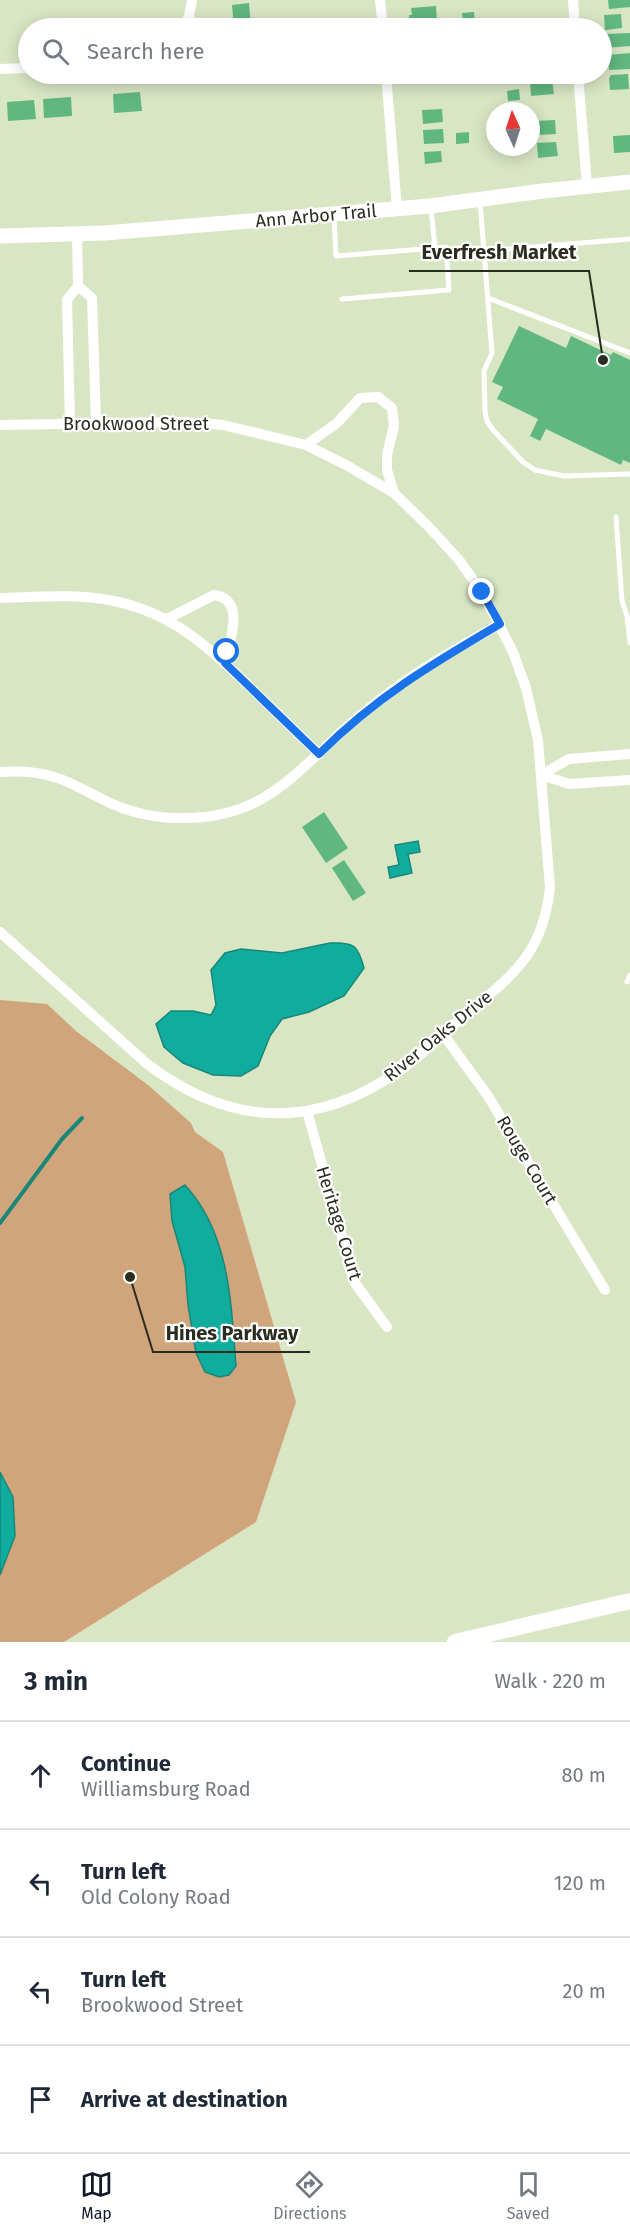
<!DOCTYPE html>
<html lang="en">
<head>
<meta charset="utf-8">
<style>
  body { margin:0; font-family:"Fira Sans",sans-serif; background:#f6f6f7; color:#1f2937 }
  .compass { position:absolute; left:486px; top:102px; width:54px; height:54px; border-radius:50%; background:#fff; box-shadow:0 3px 15px #0003; rotate:357deg }
  .stop { position:absolute; width:18px; height:18px; margin:-14px; border:4px solid #1a73e8; border-radius:50%; background:#fff }
  .stop.end { background:#1a73e8; border-color:#fff; box-shadow:0 2px 6px #0008 }
  .list { margin:0; padding:0; list-style:none }
  h2 { display:flex; justify-content:space-between; align-items:center; height:78px; margin:0; padding:0 24px; font-size:26px }
  h2 small { font-size:20px; font-weight:400; color:#747a83 }
  .list li { display:grid; grid-template-columns:39px 1fr auto; gap:18px; align-items:center; box-sizing:border-box; height:108px; padding:0 24px; border-top:2px solid #e0e1e3 }
  .list b { display:block; font-size:22px; white-space:nowrap }
  .list p { margin:0; font-size:20px; white-space:nowrap; color:#747a83 }
  .list em { font-size:20px; font-style:normal; color:#747a83 }
  .icon { flex:none; width:33px; height:33px; fill:none; stroke:currentColor; stroke-width:2; stroke-linecap:round; stroke-linejoin:round }
  .map { position:relative; flex:none; width:630px; height:1642px; overflow:hidden }
  .search { position:absolute; background:#fff; box-shadow:0 3px 15px #0003; left:18px; right:18px; top:18px; height:66px; display:flex; align-items:center; gap:15px; box-sizing:border-box; padding:0 21px; border-radius:33px; color:#747a83; font-size:22px }
  .sheet { height:510px; background:#fff }
  nav { display:flex; justify-content:space-around; align-items:center; box-sizing:border-box; height:84px; border-top:2px solid #e0e1e3; background:#fff; font-size:16px; color:#747a83 }
  nav a { display:grid; justify-items:center; gap:3px }
  nav .on { color:#111827 }
  .map>svg:first-child { display:block }
</style>
</head>
<body>
<div class="map">
<svg width="630" height="1642" viewBox="0 0 630 1642">
  <rect width="100%" height="100%" fill="#d9e6c4"/>
  <!-- green -->
  <path fill="#d1a57b" d="M 0,1000 L 47,1004 L 76,1031 L 148,1085 L 191,1123 L 195,1132 L 223,1152 L 296,1402 L 256,1522 L 64,1642 L 0,1642 Z"/>
  <!-- water -->
  <path fill="#10ad9f" stroke="#188779" stroke-width="1.5" d="M 418,841 L 420,852 L 408,854 L 412,873 L 390,878 L 388,867 L 399,865 L 395,845 Z
    M 330,943 C 354,942 358,945 364,968 L 344,996 L 309,1012 L 282,1019 L 270,1036 L 258,1066 L 241,1076 L 213,1075 L 183,1063 L 164,1047 L 156,1024 L 171,1011 L 193,1011 L 211,1015 L 216,1005 L 211,970 L 225,953 L 241,949 L 282,953 Z
    M 185,1185 C 230,1234 231,1303 236,1366 L 229,1375 L 219,1377 L 205,1372 L 196,1353 L 188,1305 L 185,1267 L 172,1221 L 170,1194 Z
    M 0,1472 L 13,1497 L 15,1536 L 0,1575 Z"/>
  <g fill="none" stroke-linecap="round" stroke-linejoin="round">
    <!-- stream -->
    <path stroke="#188779" stroke-width="4" d="M 0,1223 L 62,1139 L 82,1118"/>
  </g>
  <!-- building -->
  <path fill="#61b780" d="M 608,0 L 630,0 L 630,7 L 609,9 Z
    M 249,3 L 251,27 L 234,28 L 232,5 Z
    M 436,6 L 437,21 L 409,23 L 409,15 L 412,15 L 411,8 Z
    M 474,12 L 475,23 L 463,25 L 462,13 Z
    M 621,14 L 622,28 L 605,30 L 604,15 Z
    M 630,33 L 630,46 L 606,48 L 606,34 Z
    M 630,53 L 630,69 L 609,70 L 608,55 Z
    M 628,74 L 629,89 L 610,90 L 609,78 L 611,75 Z
    M 552,79 L 554,94 L 531,96 L 530,81 Z
    M 519,89 L 520,100 L 508,101 L 507,91 Z
    M 140,92 L 142,111 L 114,113 L 113,94 Z
    M 71,97 L 72,116 L 44,118 L 43,99 Z
    M 34,100 L 36,119 L 8,121 L 7,102 Z
    M 442,109 L 443,122 L 423,124 L 422,110 Z
    M 555,120 L 556,134 L 536,135 L 535,121 Z
    M 443,129 L 444,143 L 424,144 L 423,130 Z
    M 469,132 L 469,143 L 456,144 L 456,133 Z
    M 630,135 L 630,152 L 614,153 L 613,136 Z
    M 556,142 L 558,156 L 538,158 L 537,143 Z
    M 441,151 L 442,162 L 425,164 L 424,152 Z
    M 519,326 L 566,348 L 571,336 L 611,355 L 613,352 L 630,360 L 630,463 L 623,460 L 621,465 L 546,429 L 540,441 L 530,436 L 538,419 L 497,399 L 503,387 L 492,382 Z
    M 324,812 L 348,848 L 326,863 L 302,827 Z
    M 344,860 L 366,893 L 353,901 L 332,868 Z"/>
  <g fill="none" stroke-linecap="round" stroke-linejoin="round">
    <!-- lane -->
    <path stroke="#fff" stroke-width="5" d="M 480,201 L 492,353 L 484,371 L 485,411 L 487,421 L 493,430 L 523,462 L 535,470 L 564,476 L 630,474
      M 334,216 L 336,256 L 435,248 L 431,208
      M 485,251 L 630,239
      M 488,298 L 630,353
      M 342,299 L 449,290 L 446,247 L 435,248
      M 616,517 L 622,601 L 627,616 L 630,643
      M 627,982 L 630,975"/>
    <!-- street -->
    <path stroke="#fff" stroke-width="10" d="M 380,0 L 383,28
      M 573,0 L 575,28
      M 188,19 L 204,28
      M 183,28 L 189,16 L 192,0
      M 0,69 L 28,68
      M 386,74 L 397,209
      M 578,74 L 587,186
      M 78,286 L 92,298 L 96,423
      M 70,424 L 67,300 L 78,286 L 77,234
      M 0,425 L 184,422 L 223,425 L 306,445 L 346,465 L 394,493 L 429,527 L 459,560 L 482,592 L 513,652 L 526,688 L 538,740 L 550,887 C 543,956 511,976 462,1018 C 441,1036 421,1056 399,1071 C 313,1131 228,1126 146,1063 L 0,932
      M 306,445 L 337,423 L 360,398 L 378,397 L 392,408 L 394,426 L 387,455 L 387,470 L 394,493
      M 0,598 C 37,597 77,593 114,601 C 173,613 208,647 250,687 C 273,709 296,732 319,754
      M 167,619 L 214,595 C 247,600 229,641 225,663
      M 630,754 L 569,759 L 541,775 L 569,784 L 630,780
      M 0,772 C 18,771 36,771 54,777 C 72,782 87,792 104,800 C 126,811 153,818 179,818 C 257,820 290,780 342,731 C 358,716 377,702 395,688 C 428,664 464,644 500,624
      M 443,1034 L 488,1096 L 605,1290
      M 307,1111 L 355,1283 L 387,1327"/>
    <!-- secondary -->
    <path stroke="#fff" stroke-width="15" d="M 0,236 L 105,233 L 430,206 L 543,191 L 630,182"/>
    <!-- primary -->
    <path stroke="#fff" stroke-width="16" d="M 455,1642 L 630,1601"/>
  </g>
  <g fill="none" stroke-linecap="round" stroke-linejoin="round">
    <!-- route -->
    <path stroke="#1a73e8" stroke-width="8" d="M 227,652 L 225,663 L 319,754 C 376,697 432,664 500,624 L 482,592"/>
  </g>
  <g text-anchor="middle" stroke-width="4.5" stroke-linejoin="round" paint-order="stroke">
    <!-- street labels -->
    <g font-size="18" fill="#292d20" stroke="#fff">
      <text transform="translate(316 216) rotate(-5)" y="6">Ann Arbor Trail</text>
      <text x="136" y="430">Brookwood Street</text>
      <text transform="translate(438 1036) rotate(-39)" y="6">River Oaks Drive</text>
      <text transform="translate(527 1160) rotate(59)" y="6">Rouge Court</text>
      <text transform="translate(339 1223) rotate(73)" y="6">Heritage Court</text>
    </g>
  </g>
  <!-- callouts -->
  <path fill="none" stroke="#292d20" stroke-width="2" d="M603 360L589 271H409M130 1277L153 1352H310"/>
  <g fill="#292d20" stroke="#fff" stroke-width="2">
    <circle cx="603" cy="360" r="6"/>
    <circle cx="130" cy="1277" r="6"/>
  </g>
  <g font-size="20" text-anchor="middle" font-weight="bold" fill="#292d20" stroke="#fff" stroke-width="4.5" stroke-linejoin="round" paint-order="stroke">
    <text x="499" y="259">Everfresh Market</text>
    <text x="232" y="1340">Hines Parkway</text>
  </g>
</svg>
<svg class="compass" viewBox="-18 -18 36 36"><path d="M0-13l5 13h-10z" fill="#e53935"/><path d="M0 13l5-13h-10z" fill="#747a83"/></svg>
<div class="stop" style="left:227px;top:652px"></div>
<div class="stop end" style="left:482px;top:592px"></div>
<div class="search"><svg class="icon" aria-label="search" viewBox="0 0 24 24"><circle cx="10" cy="10" r="6"/><path d="M15 15l6 6"/></svg>Search here</div>
</div>
<section class="sheet">
<h2>3 min<small>Walk · 220 m</small></h2>
<ul class="list">
<li><svg class="icon" aria-label="ahead" viewBox="0 0 24 24"><path d="M12 20V5M6 11l6-6 6 6"/></svg><div><b>Continue</b><p>Williamsburg Road</p></div><em>80 m</em></li>
<li><svg class="icon" aria-label="left" viewBox="0 0 24 24"><path d="M17 20v-9H6M10 6l-5 5 5 5"/></svg><div><b>Turn left</b><p>Old Colony Road</p></div><em>120 m</em></li>
<li><svg class="icon" aria-label="left" viewBox="0 0 24 24"><path d="M17 20v-9H6M10 6l-5 5 5 5"/></svg><div><b>Turn left</b><p>Brookwood Street</p></div><em>20 m</em></li>
<li><svg class="icon" aria-label="arrive" viewBox="0 0 24 24"><path d="M6 21V4h12l-3 4 3 4H6"/></svg><div><b>Arrive at destination</b></div></li>
</ul>
</section>
<nav>
<a class="on"><svg class="icon" aria-label="map" viewBox="0 0 24 24"><path d="M3 6l6-2 6 2 6-2v14l-6 2-6-2-6 2zM9 4v14M15 6v14"/></svg>Map</a>
<a><svg class="icon" aria-label="directions" viewBox="0 0 24 24"><path d="M12 3l9 9-9 9-9-9zM9 14v-3h6M13 9l2 2-2 2"/></svg>Directions</a>
<a><svg class="icon" aria-label="saved" viewBox="0 0 24 24"><path d="M7 4h10v16l-5-4-5 4z"/></svg>Saved</a>
</nav>
</body>
</html>
